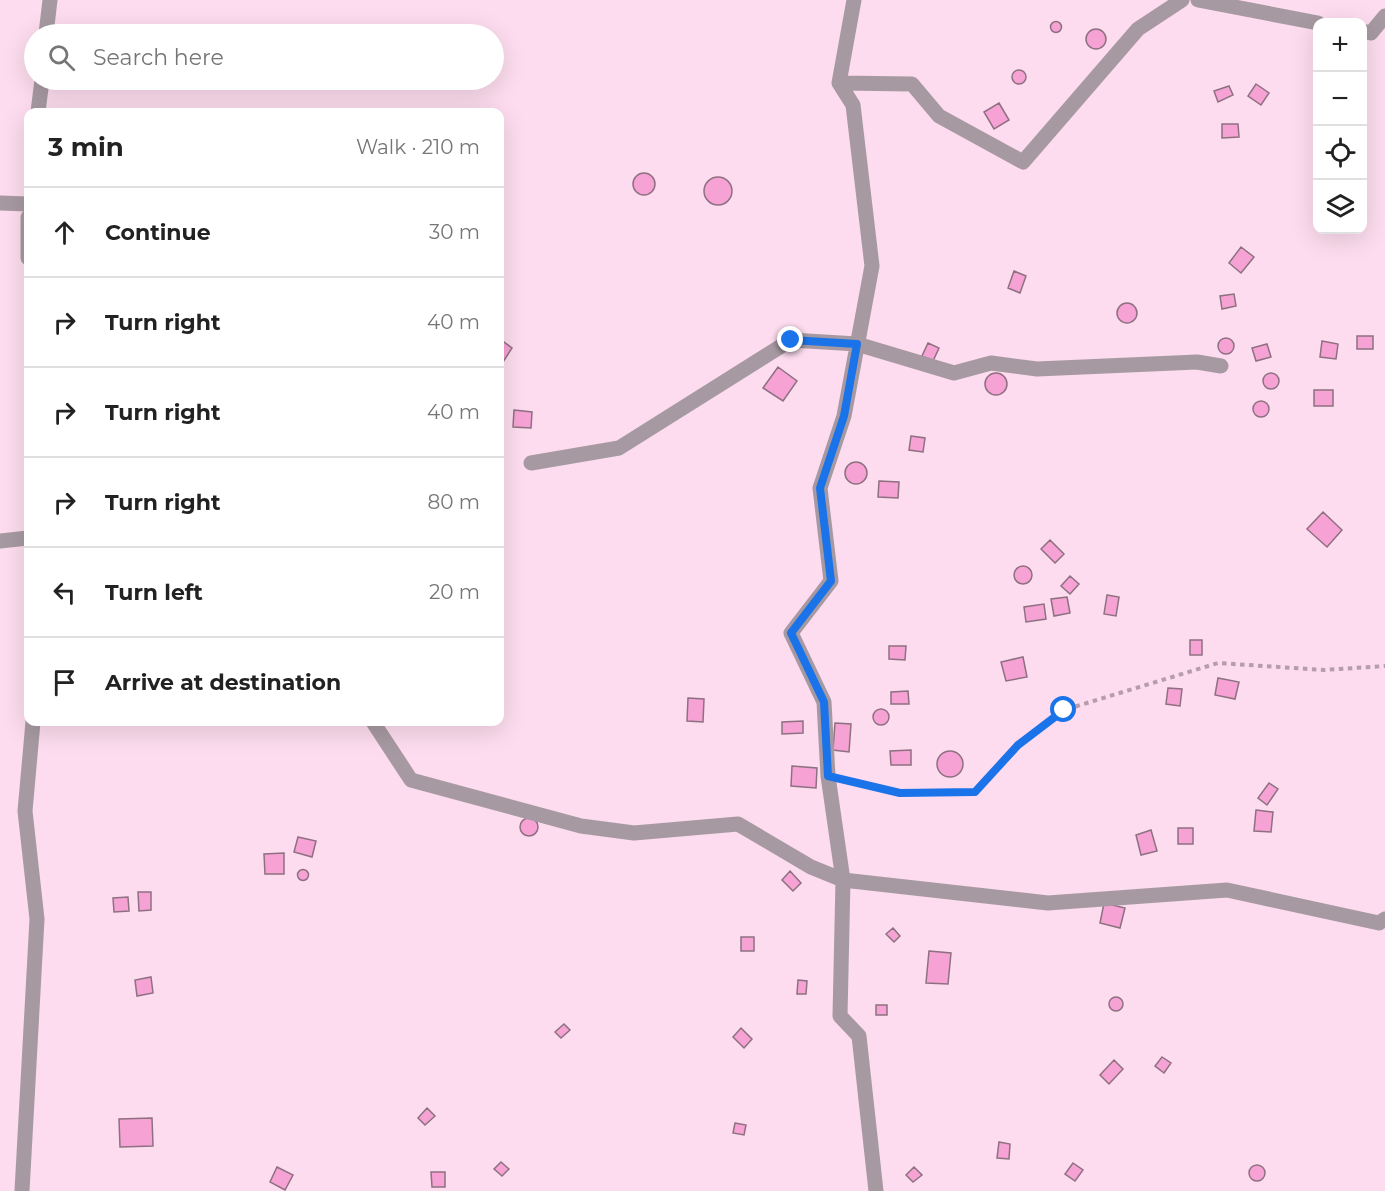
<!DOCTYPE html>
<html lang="en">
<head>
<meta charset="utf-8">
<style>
  body { margin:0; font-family:Montserrat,sans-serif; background:#f6f6f6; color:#222 }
  .controls { position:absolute; right:18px; top:18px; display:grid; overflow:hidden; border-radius:12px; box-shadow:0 6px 24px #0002 }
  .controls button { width:54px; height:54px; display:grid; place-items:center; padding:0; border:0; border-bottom:2px solid #e0e0e0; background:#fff; color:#222; font:30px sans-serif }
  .stop { position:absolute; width:18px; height:18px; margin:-14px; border:4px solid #1a73e8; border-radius:50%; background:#fff }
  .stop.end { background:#1a73e8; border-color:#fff; box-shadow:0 2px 6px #0008 }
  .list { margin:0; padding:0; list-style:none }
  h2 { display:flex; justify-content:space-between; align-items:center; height:78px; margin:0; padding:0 24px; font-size:26px }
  h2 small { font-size:20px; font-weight:400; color:#767676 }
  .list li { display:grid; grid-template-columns:39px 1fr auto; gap:18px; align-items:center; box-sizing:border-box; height:90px; padding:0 24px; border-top:2px solid #e0e0e0 }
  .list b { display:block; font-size:22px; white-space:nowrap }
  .list em { font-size:20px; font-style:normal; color:#767676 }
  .icon { flex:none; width:33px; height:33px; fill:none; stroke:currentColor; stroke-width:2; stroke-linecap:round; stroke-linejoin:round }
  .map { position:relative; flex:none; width:1385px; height:1191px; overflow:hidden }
  .search { position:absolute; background:#fff; box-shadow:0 6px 24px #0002; left:24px; top:24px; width:480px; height:66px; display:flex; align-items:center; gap:15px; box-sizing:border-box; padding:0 21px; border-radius:33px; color:#767676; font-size:22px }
  .panel { position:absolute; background:#fff; box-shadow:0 6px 24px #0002; left:24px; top:108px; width:480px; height:618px; border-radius:12px }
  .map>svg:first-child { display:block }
</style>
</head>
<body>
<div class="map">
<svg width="1385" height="1191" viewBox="0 0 1385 1191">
  <rect width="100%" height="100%" fill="#fcdcee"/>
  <!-- building -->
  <path fill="#f7a2d4" stroke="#8d7181" stroke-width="1.5" d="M1050.5 27a5.5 5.5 0 1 1 11 0a5.5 5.5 0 1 1-11 0Z
    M1086 39a10 10 0 1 1 20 0a10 10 0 1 1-20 0Z
    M1012 77a7 7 0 1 1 14 0a7 7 0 1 1-14 0Z
    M 1256,84 L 1269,93 L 1261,105 L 1248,96 Z
    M 1229,86 L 1233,95 L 1218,102 L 1214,91 Z
    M 999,103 L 1009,120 L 994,129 L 984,112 Z
    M 1222,124 L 1238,124 L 1239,137 L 1222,138 Z
    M633 184a11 11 0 1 1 22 0a11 11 0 1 1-22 0Z
    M704 191a14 14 0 1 1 28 0a14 14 0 1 1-28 0Z
    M 1241,247 L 1254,257 L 1241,273 L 1229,263 Z
    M 1014,271 L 1026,276 L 1020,293 L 1008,288 Z
    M 1234,294 L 1236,306 L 1222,309 L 1220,296 Z
    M1117 313a10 10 0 1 1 20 0a10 10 0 1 1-20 0Z
    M 1357,336 L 1373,336 L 1373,349 L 1357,349 Z
    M1218 346a8 8 0 1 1 16 0a8 8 0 1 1-16 0Z
    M 500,339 L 512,348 L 503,362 L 500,360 Z
    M 1322,341 L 1338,344 L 1336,359 L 1320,357 Z
    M 928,343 L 939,348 L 933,361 L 922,356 Z
    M 1267,344 L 1271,357 L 1256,361 L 1252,348 Z
    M 778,367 L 797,381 L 783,401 L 763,388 Z
    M985 384a11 11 0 1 1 22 0a11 11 0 1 1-22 0Z
    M1263 381a8 8 0 1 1 16 0a8 8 0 1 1-16 0Z
    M 1314,390 L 1333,390 L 1333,406 L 1314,406 Z
    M1253 409a8 8 0 1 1 16 0a8 8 0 1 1-16 0Z
    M 514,410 L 532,412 L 531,428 L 513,427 Z
    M 911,436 L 925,438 L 923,452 L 909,450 Z
    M845 473a11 11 0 1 1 22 0a11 11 0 1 1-22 0Z
    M 879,481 L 899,482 L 898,498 L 878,497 Z
    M 1323,512 L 1342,530 L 1327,547 L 1307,529 Z
    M 1050,540 L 1064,554 L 1055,563 L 1041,549 Z
    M1014 575a9 9 0 1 1 18 0a9 9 0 1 1-18 0Z
    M 1070,576 L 1079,584 L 1070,594 L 1061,586 Z
    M 1107,595 L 1119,597 L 1116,616 L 1104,614 Z
    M 1067,597 L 1070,613 L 1054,616 L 1051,599 Z
    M 1044,604 L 1046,619 L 1026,622 L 1024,607 Z
    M 1190,640 L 1202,640 L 1202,655 L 1190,655 Z
    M 889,646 L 906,646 L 905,660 L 889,659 Z
    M 1023,657 L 1027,677 L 1006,681 L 1001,662 Z
    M 1218,678 L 1239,682 L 1235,699 L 1215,695 Z
    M 1168,688 L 1182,689 L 1180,706 L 1166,704 Z
    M 908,691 L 909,704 L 891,704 L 891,692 Z
    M 688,698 L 704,699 L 703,722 L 687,721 Z
    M873 717a8 8 0 1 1 16 0a8 8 0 1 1-16 0Z
    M 803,721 L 803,733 L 782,734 L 782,722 Z
    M 835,723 L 851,724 L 849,752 L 833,750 Z
    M 911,750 L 911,765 L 891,765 L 890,751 Z
    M937 764a13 13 0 1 1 26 0a13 13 0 1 1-26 0Z
    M 792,766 L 817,768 L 816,788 L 791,786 Z
    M 1269,783 L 1278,789 L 1267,805 L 1258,798 Z
    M 1256,810 L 1273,812 L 1271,832 L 1254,831 Z
    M520 827a9 9 0 1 1 18 0a9 9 0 1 1-18 0Z
    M 1178,828 L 1193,828 L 1193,844 L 1178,844 Z
    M 1151,830 L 1157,851 L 1141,855 L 1136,835 Z
    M 298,837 L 316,841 L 312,857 L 294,852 Z
    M 284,853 L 284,874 L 265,874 L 264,854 Z
    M297.5 875a5.5 5.5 0 1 1 11 0a5.5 5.5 0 1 1-11 0Z
    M 790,871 L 801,883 L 793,891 L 782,880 Z
    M 138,892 L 151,892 L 151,910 L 139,911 Z
    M 128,897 L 129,911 L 114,912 L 113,898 Z
    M 1104,903 L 1125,908 L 1120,928 L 1100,923 Z
    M 893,928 L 900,936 L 894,942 L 886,934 Z
    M 741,937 L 754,937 L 754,951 L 741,951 Z
    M 929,951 L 951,953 L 948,984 L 926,983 Z
    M 151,977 L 153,993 L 137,996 L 135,980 Z
    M 798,980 L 807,981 L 806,994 L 797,994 Z
    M1109 1004a7 7 0 1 1 14 0a7 7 0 1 1-14 0Z
    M 876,1005 L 887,1005 L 887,1015 L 876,1015 Z
    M 564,1024 L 570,1030 L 561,1038 L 555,1032 Z
    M 741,1028 L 752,1039 L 744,1048 L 733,1037 Z
    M 1162,1057 L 1171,1063 L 1164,1073 L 1155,1066 Z
    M 1114,1060 L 1123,1069 L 1109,1084 L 1100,1075 Z
    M 427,1108 L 435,1116 L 425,1125 L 418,1118 Z
    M 152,1118 L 153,1146 L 120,1147 L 119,1119 Z
    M 735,1123 L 746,1125 L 744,1135 L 733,1133 Z
    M 999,1142 L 1010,1144 L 1009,1159 L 997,1158 Z
    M 501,1162 L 509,1169 L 502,1176 L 494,1169 Z
    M 1073,1163 L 1083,1170 L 1075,1181 L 1065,1174 Z
    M1249 1173a8 8 0 1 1 16 0a8 8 0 1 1-16 0Z
    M 277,1167 L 293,1175 L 285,1190 L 270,1182 Z
    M 914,1167 L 922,1175 L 913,1182 L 906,1175 Z
    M 431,1172 L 445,1172 L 445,1187 L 432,1187 Z"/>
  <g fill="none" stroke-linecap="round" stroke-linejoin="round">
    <!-- path -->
    <path stroke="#b69dab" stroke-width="4" stroke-dasharray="4.5 4.5" stroke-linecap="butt" d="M 849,781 L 900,793 L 975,792 L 1018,745 L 1064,710 L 1218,663 L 1324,670 L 1385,666"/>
    <!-- minor -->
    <path stroke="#a799a1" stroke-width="15" d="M 854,0 L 839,83 L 853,105 L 872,266 L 844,416 L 820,488 L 831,581 L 791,633 L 824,702 L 828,776 L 843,880 L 840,1016 L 859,1036 L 876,1191
      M 1198,0 L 1318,23
      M 1362,31 L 1371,33 L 1385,16
      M 46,34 L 50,0
      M 839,83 L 912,84 L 939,116 L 1023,162 L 1138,29 L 1182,0
      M 38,112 L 42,80
      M 0,203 L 28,204
      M 28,217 L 28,258
      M 531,463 L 619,448 L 791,340 L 857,344 L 954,373 L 991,363 L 1037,369 L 1197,362 L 1221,366
      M 0,541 L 28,538
      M 373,722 L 411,780 L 581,826 L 634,833 L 738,824 L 811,867 L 843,880 L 1048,903 L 1227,890 L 1379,923 L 1385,919
      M 22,1191 L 37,919 L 25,811 L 33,722"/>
  </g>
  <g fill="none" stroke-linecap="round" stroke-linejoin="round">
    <!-- route -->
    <path stroke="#1a73e8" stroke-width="8" d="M 791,340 L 857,344 L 844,416 L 820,488 L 831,581 L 791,633 L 824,702 L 828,776 L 900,793 L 975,792 L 1018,745 L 1064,710"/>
  </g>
</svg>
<div class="controls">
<button>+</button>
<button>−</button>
<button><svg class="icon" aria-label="locate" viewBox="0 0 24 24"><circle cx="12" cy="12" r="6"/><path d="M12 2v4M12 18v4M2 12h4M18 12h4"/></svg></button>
<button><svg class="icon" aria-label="layers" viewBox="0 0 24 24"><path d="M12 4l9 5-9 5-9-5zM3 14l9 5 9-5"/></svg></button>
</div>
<div class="stop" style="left:1064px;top:710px"></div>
<div class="stop end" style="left:791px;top:340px"></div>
<div class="search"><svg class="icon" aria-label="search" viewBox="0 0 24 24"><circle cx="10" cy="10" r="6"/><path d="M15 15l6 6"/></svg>Search here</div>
<section class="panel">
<h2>3 min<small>Walk · 210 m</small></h2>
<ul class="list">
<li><svg class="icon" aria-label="ahead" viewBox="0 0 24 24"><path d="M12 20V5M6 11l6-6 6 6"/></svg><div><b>Continue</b></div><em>30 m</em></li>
<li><svg class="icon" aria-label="right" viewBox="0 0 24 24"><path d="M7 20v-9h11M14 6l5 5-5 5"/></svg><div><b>Turn right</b></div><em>40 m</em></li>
<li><svg class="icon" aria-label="right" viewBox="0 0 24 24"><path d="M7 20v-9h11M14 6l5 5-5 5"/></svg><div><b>Turn right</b></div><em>40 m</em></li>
<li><svg class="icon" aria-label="right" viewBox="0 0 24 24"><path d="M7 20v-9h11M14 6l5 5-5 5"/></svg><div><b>Turn right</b></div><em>80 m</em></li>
<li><svg class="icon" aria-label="left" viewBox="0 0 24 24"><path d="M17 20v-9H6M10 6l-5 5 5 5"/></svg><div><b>Turn left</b></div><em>20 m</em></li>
<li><svg class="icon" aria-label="arrive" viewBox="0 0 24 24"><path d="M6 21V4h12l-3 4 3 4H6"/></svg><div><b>Arrive at destination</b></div></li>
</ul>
</section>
</div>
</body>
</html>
